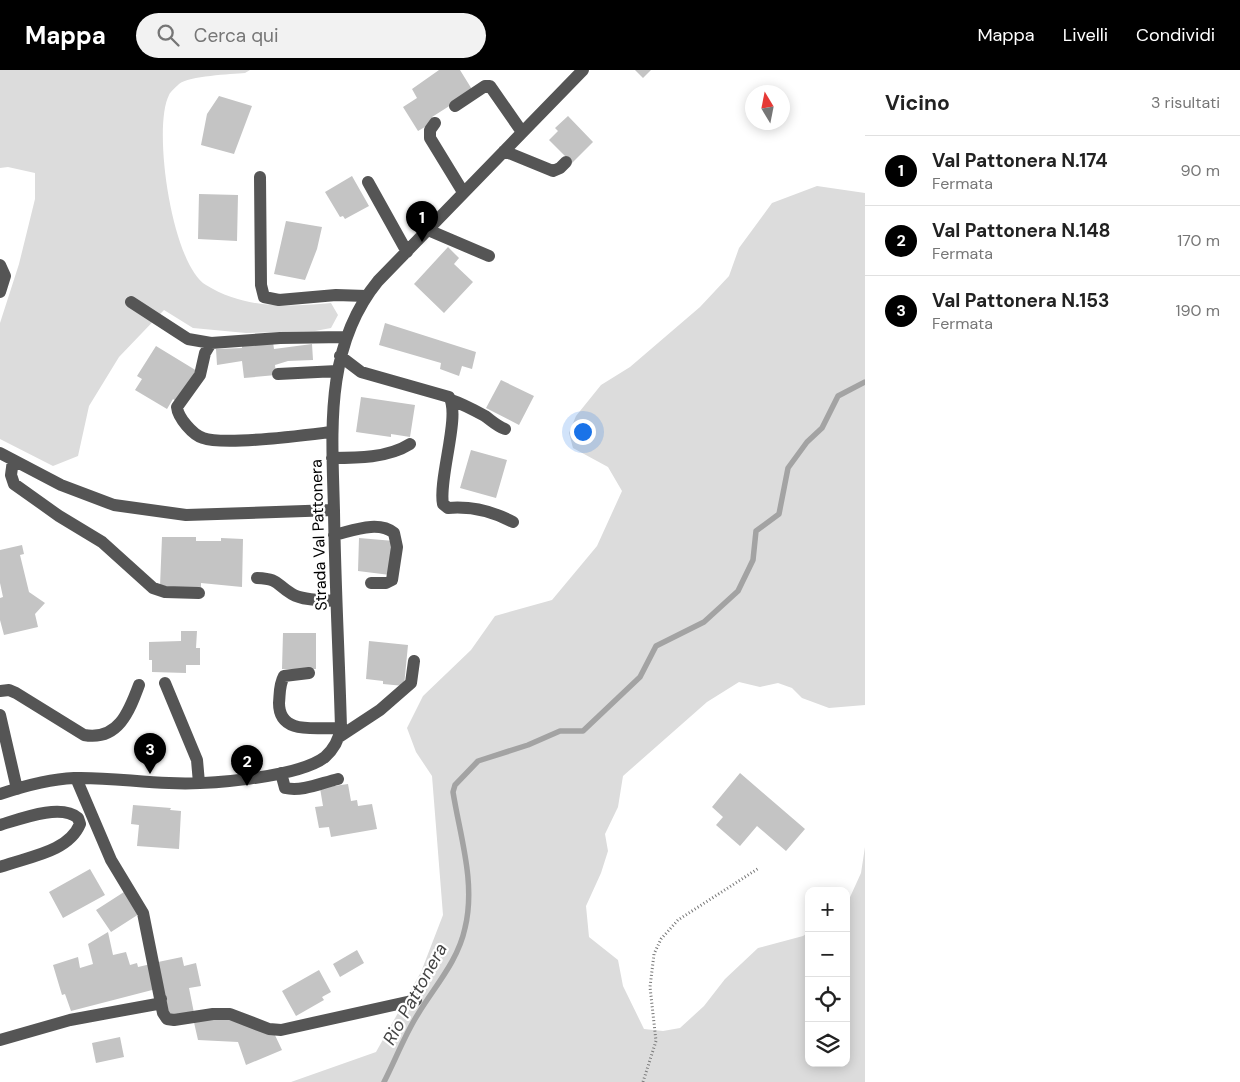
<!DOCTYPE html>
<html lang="it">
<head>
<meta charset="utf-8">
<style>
  body { margin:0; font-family:"DM Sans",sans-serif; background:#f2f2f2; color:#222 }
  .controls { position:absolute; right:15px; bottom:15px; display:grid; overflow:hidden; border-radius:10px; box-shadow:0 2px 12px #0003 }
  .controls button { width:45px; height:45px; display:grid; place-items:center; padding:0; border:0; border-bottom:1px solid #e0e0e0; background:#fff; color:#222; font:25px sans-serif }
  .compass { position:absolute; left:745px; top:15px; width:45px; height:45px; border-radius:50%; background:#fff; box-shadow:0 2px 12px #0003; rotate:350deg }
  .you { position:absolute; left:582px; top:361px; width:18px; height:18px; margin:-12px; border:4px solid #fff; border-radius:50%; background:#1a73e8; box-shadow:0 0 0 8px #1a73e833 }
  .badge { display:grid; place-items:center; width:32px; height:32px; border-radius:50%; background:#000; color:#fff; font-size:16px; font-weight:700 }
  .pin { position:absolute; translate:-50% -41px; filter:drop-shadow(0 1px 2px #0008) }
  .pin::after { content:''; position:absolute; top:26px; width:18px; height:15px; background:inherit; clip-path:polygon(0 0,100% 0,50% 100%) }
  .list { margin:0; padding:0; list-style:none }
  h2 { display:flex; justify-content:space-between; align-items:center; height:65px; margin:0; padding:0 20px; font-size:21px }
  h2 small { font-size:16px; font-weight:400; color:#767676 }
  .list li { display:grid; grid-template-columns:32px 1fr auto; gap:15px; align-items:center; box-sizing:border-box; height:70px; padding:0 20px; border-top:1px solid #e0e0e0 }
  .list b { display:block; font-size:19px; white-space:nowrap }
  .list p { margin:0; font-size:16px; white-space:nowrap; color:#767676 }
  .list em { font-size:16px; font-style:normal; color:#767676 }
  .icon { flex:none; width:28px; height:28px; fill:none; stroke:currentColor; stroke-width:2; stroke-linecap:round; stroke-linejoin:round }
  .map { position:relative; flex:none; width:865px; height:1012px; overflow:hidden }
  header { display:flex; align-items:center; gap:30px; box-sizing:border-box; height:70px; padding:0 25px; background:#000; color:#fff }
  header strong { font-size:24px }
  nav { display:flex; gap:28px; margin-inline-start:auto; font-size:18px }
  .search { width:350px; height:45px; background:#f2f2f2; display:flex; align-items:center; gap:12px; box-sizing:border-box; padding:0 18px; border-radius:28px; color:#767676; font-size:19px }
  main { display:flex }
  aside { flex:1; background:#fff }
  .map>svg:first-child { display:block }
</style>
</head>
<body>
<header>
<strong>Mappa</strong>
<div class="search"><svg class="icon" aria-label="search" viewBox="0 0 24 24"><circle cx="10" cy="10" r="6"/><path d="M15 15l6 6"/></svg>Cerca qui</div>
<nav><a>Mappa</a><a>Livelli</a><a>Condividi</a></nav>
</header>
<main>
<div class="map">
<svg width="865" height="1012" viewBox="0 0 865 1012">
  <rect width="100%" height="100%" fill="#fff"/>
  <!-- green -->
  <path fill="#dcdcdc" d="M 0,0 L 250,0 L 245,3 C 231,4 189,6 179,14 C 176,17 170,22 169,25 C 152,58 172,195 206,215 C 245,239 287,237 331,233 L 338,245 L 331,258 L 315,261 L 246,263 L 193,258 L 164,240 L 119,287 L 89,336 L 78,386 L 53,396 L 0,369 L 0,253 L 19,194 L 35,129 L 35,103 L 8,97 L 0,98 Z
    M 817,116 L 865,123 L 865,635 L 829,638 L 802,628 L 792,618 L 778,613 L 760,617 L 739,612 L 707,632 L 623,706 L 618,737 L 605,764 L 608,781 L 601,803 L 586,836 L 589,867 L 618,890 L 623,916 L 644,959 L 663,961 L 680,958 L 704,936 L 725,909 L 758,878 L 803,866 L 809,862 L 809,993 L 846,993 L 846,836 L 861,803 L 865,777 L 865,1012 L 291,1012 L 376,982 L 421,902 L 443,845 L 432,706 L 416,682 L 407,658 L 423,626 L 471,580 L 495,546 L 552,530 L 597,476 L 622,421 L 608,397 L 573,378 L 569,363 L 576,346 L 601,315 L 630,297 L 700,237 L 729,206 L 739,178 L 772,133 Z"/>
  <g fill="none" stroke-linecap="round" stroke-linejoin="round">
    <!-- stream -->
    <path stroke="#a3a3a3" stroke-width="5.5" d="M 384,1012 C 396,989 404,966 418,944 C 435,916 458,891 465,858 C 476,813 460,766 453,722 L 455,715 L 478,691 L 528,675 L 560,661 L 583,661 L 640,607 L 656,576 L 704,552 L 738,521 L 753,490 L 756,461 L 779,444 L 788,398 L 807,372 L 822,358 L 838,326 L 865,312"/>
  </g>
  <!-- building -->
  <path fill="#c4c4c4" d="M 439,0 L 460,0 L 473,21 L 432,47 L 435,51 L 418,61 L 403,37 L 417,28 L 412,19 Z
    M 635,0 L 651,0 L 643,8 Z
    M 219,26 L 252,36 L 234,84 L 201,75 L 207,44 Z
    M 568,46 L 593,72 L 572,93 L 549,70 L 558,61 L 555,58 Z
    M 352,106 L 369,136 L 345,149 L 343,146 L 340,147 L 325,122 Z
    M 199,124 L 238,125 L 237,171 L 198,169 Z
    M 286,151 L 322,157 L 317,179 L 305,210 L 274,204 Z
    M 448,177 L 459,188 L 454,194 L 473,212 L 444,243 L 414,214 Z
    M 385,253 L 476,282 L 472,299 L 462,296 L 459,306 L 440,299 L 441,293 L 379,275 Z
    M 273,272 L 274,279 L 312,274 L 313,290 L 288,291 L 275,295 L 276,305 L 244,308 L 242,291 L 217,295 L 216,279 L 242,278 L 242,275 Z
    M 156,276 L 197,301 L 177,332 L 173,329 L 167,339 L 135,320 L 142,309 L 137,306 Z
    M 501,310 L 534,326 L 519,355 L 486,338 Z
    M 361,327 L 415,335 L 410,367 L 391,364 L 391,367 L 356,362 Z
    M 471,380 L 507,390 L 496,428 L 460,418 Z
    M 162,467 L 196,467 L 196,471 L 221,471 L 221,468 L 243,469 L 242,517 L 201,513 L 201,520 L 160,516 Z
    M 359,468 L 394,471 L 390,505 L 358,501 Z
    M 22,475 L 24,484 L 20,485 L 29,522 L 45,533 L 35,544 L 38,557 L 4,565 L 0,550 L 0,528 L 3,527 L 0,513 L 0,480 Z
    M 181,561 L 197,561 L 196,578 L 200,578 L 200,595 L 186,595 L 186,603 L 152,602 L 152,590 L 149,590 L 149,572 L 181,571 Z
    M 283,563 L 316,563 L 316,599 L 282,599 Z
    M 369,571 L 408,575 L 404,616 L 383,614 L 383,611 L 366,609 Z
    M 740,703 L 805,759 L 786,781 L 757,756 L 740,776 L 716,755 L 723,747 L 712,737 Z
    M 348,714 L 351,731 L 357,730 L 358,736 L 372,734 L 377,759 L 331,767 L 329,757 L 319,758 L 315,737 L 323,736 L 320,718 Z
    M 133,735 L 171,738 L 170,740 L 181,741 L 179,779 L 137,776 L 139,755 L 131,754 Z
    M 90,799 L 105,825 L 63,848 L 49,822 Z
    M 124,822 L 139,844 L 111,862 L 96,840 Z
    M 108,862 L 113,885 L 126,882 L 130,895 L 137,893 L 138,897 L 151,894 L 156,919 L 71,941 L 65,924 L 62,925 L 53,895 L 78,887 L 80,898 L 93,894 L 88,874 Z
    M 357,880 L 364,893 L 340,907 L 333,894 Z
    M 182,887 L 184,896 L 196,893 L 201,916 L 189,918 L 194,943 L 169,948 L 158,892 Z
    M 319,900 L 331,922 L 322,927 L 324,930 L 296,946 L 282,921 Z
    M 228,946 L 274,963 L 282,980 L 246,995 L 238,972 L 198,970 L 193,948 Z
    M 120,967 L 124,987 L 96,993 L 92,973 Z"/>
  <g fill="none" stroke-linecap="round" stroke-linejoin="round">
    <!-- path -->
    <path stroke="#777" stroke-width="3" stroke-dasharray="1 2.5" stroke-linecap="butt" d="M 643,1012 L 656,971 L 650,917 L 654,884 L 661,869 L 678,850 L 759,798"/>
    <!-- minor -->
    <path stroke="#555" stroke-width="12" d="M 455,36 L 485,16 L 490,16 L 522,62
      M 435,53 L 430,60 L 430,68 L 463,122
      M 504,81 L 553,101 L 560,98 L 566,92
      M 260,107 L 261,215 L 264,227 L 279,230 L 336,225 L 366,226
      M 368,112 L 407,182
      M 428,160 L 489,186
      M 0,195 L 5,206 L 0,222
      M 131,232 L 188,269 L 211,273 L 280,268 L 345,267
      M 211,273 L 205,283 L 200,305 L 177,337 C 178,348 193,365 203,368 C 224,376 306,365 331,362
      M 340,286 L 361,302 L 449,327 C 461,344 438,410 443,434 L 448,438 C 471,436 492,441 513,452
      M 278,304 L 337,301
      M 451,330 C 463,334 474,340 485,346 C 492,351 497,356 505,359
      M 0,383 L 61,415 L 114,435 L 186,445 L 334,440
      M 332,388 C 357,388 388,388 410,374
      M 13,390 L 11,405 L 14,414 L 59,446 L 102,472 L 153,518 L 165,522 L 199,523
      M 334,465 C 352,461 378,450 394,463 L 397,477 L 392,510 L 386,513 L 371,513
      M 257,508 C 280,509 275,514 292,524 C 304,531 323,530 336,531
      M 309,603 L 284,606 C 279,615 280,623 279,633 C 279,666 317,657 341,658
      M 165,613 L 197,690 L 199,713
      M 0,621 L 9,620 L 16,623 L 84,665 C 118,671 129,642 139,615
      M 0,645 L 17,719
      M 339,667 L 380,640 L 411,613 L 414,591
      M 281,703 L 285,718 C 302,722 321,713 338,709
      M 76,708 L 111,790 L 143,843 L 163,943 L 167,949 L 174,950 L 213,944 L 230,944 L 269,959 L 281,960 L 416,930
      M 0,724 C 24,716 49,709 74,708 C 106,707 137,712 169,713 C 204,715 298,708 325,687 C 334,679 339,669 341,658 C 339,585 335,513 334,441 C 332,361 324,277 378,211 L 583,0
      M 0,755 C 20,749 61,733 78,748 L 80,754 C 68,783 26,787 0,797
      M 0,970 L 70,950 L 157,934 L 161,929"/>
  </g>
  <g text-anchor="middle" stroke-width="4.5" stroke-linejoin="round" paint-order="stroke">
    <!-- street labels -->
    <g font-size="16" fill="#000" stroke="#fff">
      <text transform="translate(318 465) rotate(-92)" y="6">Strada Val Pattonera</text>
    </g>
    <!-- water labels -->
    <g font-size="18" font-style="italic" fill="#444" stroke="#fff">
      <text transform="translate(415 924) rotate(-61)" y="6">Rio Pattonera</text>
    </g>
  </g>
</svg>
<div class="controls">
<button>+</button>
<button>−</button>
<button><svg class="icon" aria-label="locate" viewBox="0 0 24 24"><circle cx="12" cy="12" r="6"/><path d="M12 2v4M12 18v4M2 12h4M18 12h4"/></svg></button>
<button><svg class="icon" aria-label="layers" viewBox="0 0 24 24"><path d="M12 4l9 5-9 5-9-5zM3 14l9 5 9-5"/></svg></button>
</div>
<svg class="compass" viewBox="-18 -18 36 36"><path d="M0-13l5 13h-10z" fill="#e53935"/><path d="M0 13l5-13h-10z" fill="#767676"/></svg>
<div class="you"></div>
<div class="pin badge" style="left:422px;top:172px">1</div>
<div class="pin badge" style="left:247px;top:716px">2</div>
<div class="pin badge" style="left:150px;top:704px">3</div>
</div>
<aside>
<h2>Vicino<small>3 risultati</small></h2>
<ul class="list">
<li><span class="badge">1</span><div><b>Val Pattonera N.174</b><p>Fermata</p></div><em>90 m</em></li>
<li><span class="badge">2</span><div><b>Val Pattonera N.148</b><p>Fermata</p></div><em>170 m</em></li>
<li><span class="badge">3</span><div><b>Val Pattonera N.153</b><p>Fermata</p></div><em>190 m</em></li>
</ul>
</aside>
</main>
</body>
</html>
